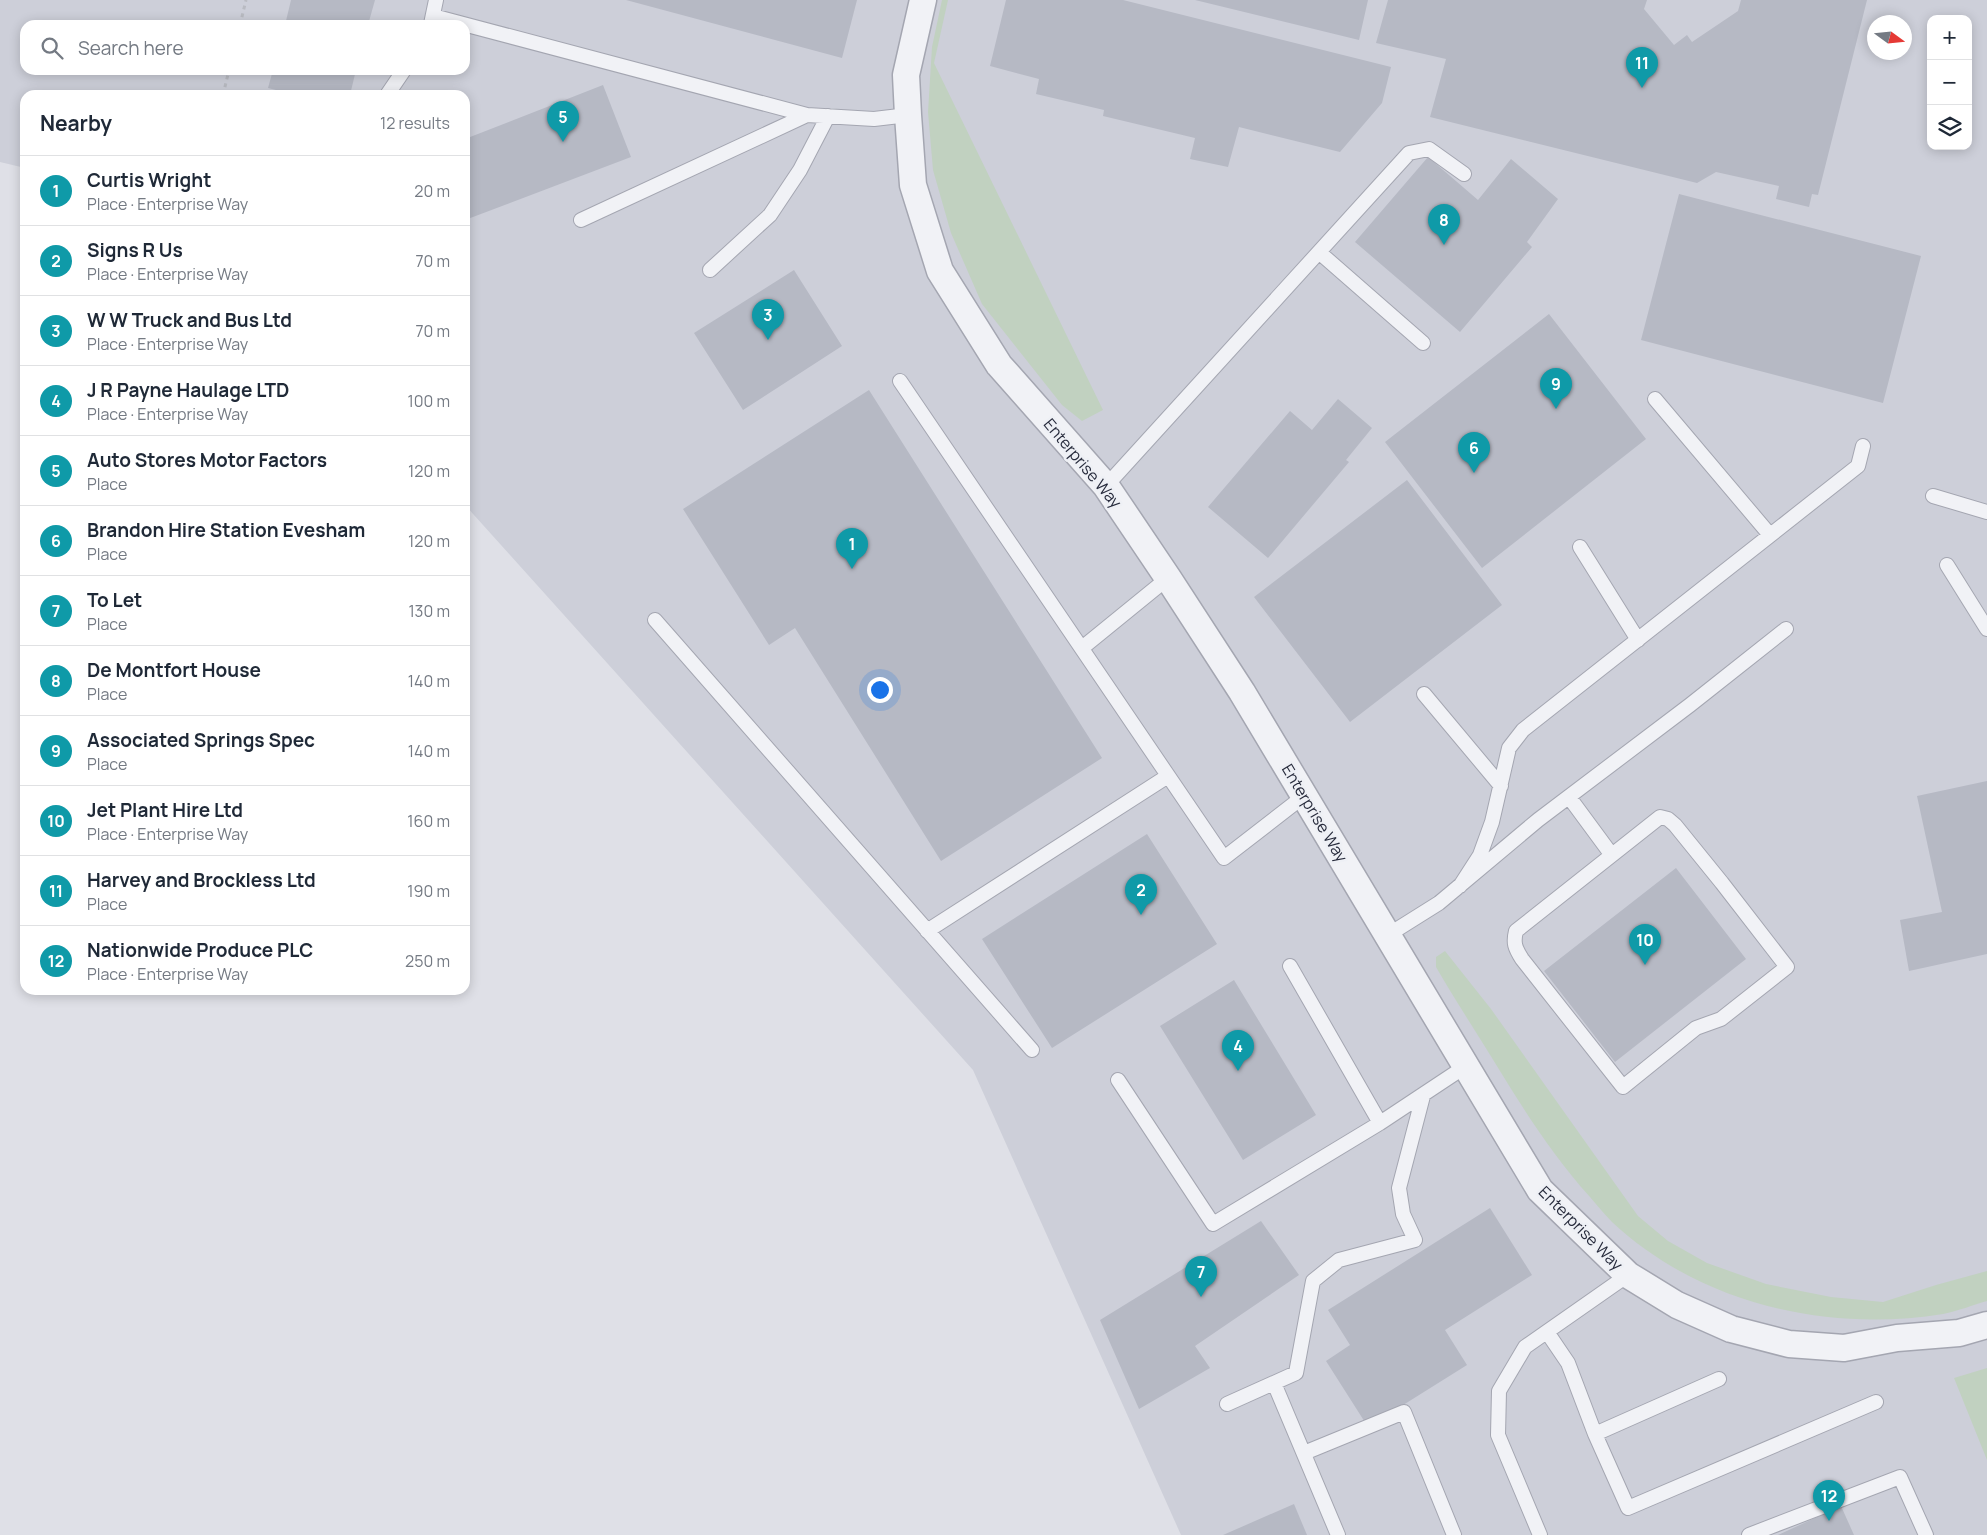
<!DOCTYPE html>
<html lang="en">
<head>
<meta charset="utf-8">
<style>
  body { margin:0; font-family:Manrope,sans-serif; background:#f6f6f7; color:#1f2937 }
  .controls { position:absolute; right:15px; top:15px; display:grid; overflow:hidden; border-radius:10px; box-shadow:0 2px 12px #0003 }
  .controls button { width:45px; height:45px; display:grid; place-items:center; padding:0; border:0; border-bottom:1px solid #e0e1e3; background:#fff; color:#1f2937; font:25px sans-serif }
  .compass { position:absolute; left:1867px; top:15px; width:45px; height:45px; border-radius:50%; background:#fff; box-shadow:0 2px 12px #0003; rotate:105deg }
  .you { position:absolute; left:879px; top:689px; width:18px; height:18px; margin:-12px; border:4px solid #fff; border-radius:50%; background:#1a73e8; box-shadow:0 0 0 8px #1a73e833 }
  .badge { display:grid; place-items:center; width:32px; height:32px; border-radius:50%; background:#c74c49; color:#fff; font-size:16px; font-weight:700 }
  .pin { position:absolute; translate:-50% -41px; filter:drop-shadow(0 1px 2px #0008) }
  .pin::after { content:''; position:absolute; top:26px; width:18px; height:15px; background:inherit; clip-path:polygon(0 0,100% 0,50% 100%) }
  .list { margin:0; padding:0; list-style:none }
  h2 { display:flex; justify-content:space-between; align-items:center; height:65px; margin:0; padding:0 20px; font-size:21px }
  h2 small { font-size:16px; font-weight:400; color:#747a83 }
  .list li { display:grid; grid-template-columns:32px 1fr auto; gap:15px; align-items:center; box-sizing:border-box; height:70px; padding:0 20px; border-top:1px solid #e0e1e3 }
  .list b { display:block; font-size:19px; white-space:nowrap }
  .list p { margin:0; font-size:16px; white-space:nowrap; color:#747a83 }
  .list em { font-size:16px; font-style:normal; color:#747a83 }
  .icon { flex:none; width:28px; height:28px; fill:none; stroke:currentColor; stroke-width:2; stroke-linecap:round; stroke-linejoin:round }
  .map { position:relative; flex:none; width:1987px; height:1535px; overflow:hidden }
  .search { position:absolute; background:#fff; box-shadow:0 2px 12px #0003; left:20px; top:20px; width:450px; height:55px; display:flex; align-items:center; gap:12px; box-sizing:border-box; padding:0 18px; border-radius:15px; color:#747a83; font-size:19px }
  .panel { position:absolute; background:#fff; box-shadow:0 2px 12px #0003; left:20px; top:90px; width:450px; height:905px; border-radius:15px }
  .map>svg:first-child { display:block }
</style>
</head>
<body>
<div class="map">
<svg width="1987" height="1535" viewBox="0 0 1987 1535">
  <rect width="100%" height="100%" fill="#dfe0e7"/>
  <!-- built -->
  <path fill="#cdcfd9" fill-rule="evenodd" d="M 0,0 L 1987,0 L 1987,1535 L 1181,1535 L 973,1070 L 465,505 L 465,95 L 25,95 L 25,168 L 0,162 ZM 1931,19 L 1968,19 L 1968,146 L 1931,146 ZM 1874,22 L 1904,22 L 1904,52 L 1874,52 ZM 25,25 L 465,25 L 465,70 L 25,70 Z"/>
  <!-- green -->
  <path fill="#c1d1c0" d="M 942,0 L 948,0 L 934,63 L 1103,410 L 1082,421 L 1062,405 L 982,304 L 951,233 L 933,170 L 928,112 L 932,47 Z
    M 1445,951 L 1491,1009 L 1638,1216 L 1668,1241 L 1707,1263 L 1766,1284 L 1831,1297 L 1883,1302 L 1936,1285 L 1987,1271 L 1987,1301 C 1973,1305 1958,1311 1943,1314 C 1827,1333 1700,1304 1612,1222 C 1604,1214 1597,1205 1590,1197 C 1555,1158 1527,1115 1500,1071 C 1479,1036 1456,1002 1436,967 L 1436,957 Z
    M 1987,1368 L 1987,1460 L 1954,1378 Z"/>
  <!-- building -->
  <path fill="#b6b9c4" d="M 291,0 L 375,0 L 368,25 L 285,25 Z
    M 626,0 L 857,0 L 842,58 Z
    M 1006,0 L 1123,0 L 1391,67 L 1382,103 L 1340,152 L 1239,127 L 1228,167 L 1190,159 L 1195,138 L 1103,116 L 1104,110 L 1036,94 L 1039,79 L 990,66 Z
    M 1195,0 L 1368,0 L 1359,40 Z
    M 1388,0 L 1647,0 L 1644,9 L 1674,45 L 1687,35 L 1692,42 L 1738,11 L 1741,0 L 1867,0 L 1818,195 L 1812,194 L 1809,207 L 1776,199 L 1779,186 L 1716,172 L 1697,183 L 1430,117 L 1446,59 L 1376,43 Z
    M 273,70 L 356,70 L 350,95 L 296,95 L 268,88 Z
    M 603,85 L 631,157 L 465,220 L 465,139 Z
    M 1428,157 L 1478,200 L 1511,159 L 1558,199 L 1527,242 L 1532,247 L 1460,332 L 1355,242 Z
    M 1679,194 L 1921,256 L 1883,403 L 1641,340 Z
    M 794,270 L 842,346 L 743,410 L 694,333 Z
    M 1549,314 L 1646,439 L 1482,568 L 1385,442 Z
    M 869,390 L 1102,758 L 941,861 L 795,628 L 769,645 L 683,509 Z
    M 1338,399 L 1372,428 L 1346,460 L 1349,462 L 1268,558 L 1208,507 L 1290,411 L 1312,430 Z
    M 1407,480 L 1502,605 L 1350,722 L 1254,597 Z
    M 1987,781 L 1987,954 L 1909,971 L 1900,920 L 1942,912 L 1917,796 Z
    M 1147,834 L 1217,944 L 1052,1048 L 982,939 Z
    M 1676,868 L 1746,959 L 1615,1062 L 1544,971 Z
    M 1234,980 L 1316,1115 L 1243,1160 L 1160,1026 Z
    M 1490,1208 L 1532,1275 L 1445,1330 L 1467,1365 L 1368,1427 L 1326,1361 L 1350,1345 L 1328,1310 Z
    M 1261,1221 L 1299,1275 L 1195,1346 L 1210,1368 L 1139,1409 L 1100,1320 Z
    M 1294,1504 L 1307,1535 L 1223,1535 Z
    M 1841,1506 L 1854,1535 L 1778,1535 Z"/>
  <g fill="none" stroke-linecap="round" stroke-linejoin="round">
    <!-- service casing -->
    <g stroke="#a4a6b1" stroke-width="16">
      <path id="service" d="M 433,16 L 807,115 L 874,119 L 908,115
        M 431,24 L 436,0
        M 387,95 L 404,70
        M 581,220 L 807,115
        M 1320,253 L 1423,343
        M 710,270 L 770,215 L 800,170 L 828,116
        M 900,381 L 1224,858 L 1304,796
        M 1655,399 L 1770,535
        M 1106,486 L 1409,153 L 1429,149 L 1464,174
        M 1933,496 L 1987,512
        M 1580,547 L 1638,640
        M 1947,565 L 1987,629
        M 655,620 L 1032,1050
        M 1082,648 L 1168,578
        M 1424,694 L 1501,786
        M 1569,797 L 1611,854
        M 1660,817 L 1668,819 L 1675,825 L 1722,883 L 1787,967 L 1721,1019 L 1696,1028 L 1623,1087 L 1522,959 C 1515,948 1513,943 1516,931 Z
        M 1460,886 L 1480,855 L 1492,822 L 1509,748 L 1523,730 L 1858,466 L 1863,446
        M 927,931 L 1168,776
        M 1388,935 L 1439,903 L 1538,820 L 1690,705 L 1786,629
        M 1290,966 L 1380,1123 L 1466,1066
        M 1118,1080 L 1213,1224 L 1380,1123
        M 1547,1332 L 1568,1363 L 1595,1434 L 1719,1379
        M 1274,1383 L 1338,1535
        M 1227,1404 L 1296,1373 L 1313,1281 L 1339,1260 L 1415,1240 L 1403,1214 L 1399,1188 L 1423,1096
        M 1595,1434 L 1628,1508 L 1876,1402
        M 1304,1453 L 1404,1412 L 1454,1535
        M 1540,1535 L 1498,1435 L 1499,1391 L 1525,1347 L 1628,1275
        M 1749,1535 L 1900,1477 L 1926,1535"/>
    </g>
    <!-- minor casing -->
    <g stroke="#a4a6b1" stroke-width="29">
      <path id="minor" d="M 923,0 L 906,75 L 908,115 L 913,185 L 940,271 L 999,365 L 1106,486 L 1168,578 L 1242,692 L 1540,1190 L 1628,1275 L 1677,1305 L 1731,1329 L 1789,1344 L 1844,1348 L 1897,1338 L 1959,1333 L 1987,1325"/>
    </g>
    <!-- path -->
    <path stroke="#b9bbc2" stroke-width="3" stroke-dasharray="4 4" stroke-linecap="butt" d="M 240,25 L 246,0
      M 223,95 L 229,70"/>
    <!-- service -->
    <use href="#service" stroke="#f1f2f6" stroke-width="14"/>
    <!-- minor -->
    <use href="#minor" stroke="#f1f2f6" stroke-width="26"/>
  </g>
  <g text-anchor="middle" stroke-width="5" stroke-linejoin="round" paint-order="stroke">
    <!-- street labels -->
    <g font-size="16" fill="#282c3d" stroke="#eef0f5">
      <text transform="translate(1083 463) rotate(50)" y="6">Enterprise Way</text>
      <text transform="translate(1315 813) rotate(59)" y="6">Enterprise Way</text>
      <text transform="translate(1581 1228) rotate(45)" y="6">Enterprise Way</text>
    </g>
  </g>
</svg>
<div class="controls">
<button>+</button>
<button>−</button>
<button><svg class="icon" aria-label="layers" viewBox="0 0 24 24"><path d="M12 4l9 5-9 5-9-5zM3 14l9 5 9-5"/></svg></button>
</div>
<svg class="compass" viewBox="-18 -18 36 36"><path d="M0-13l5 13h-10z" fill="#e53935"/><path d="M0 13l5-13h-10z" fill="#747a83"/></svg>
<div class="you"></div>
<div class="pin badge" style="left:852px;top:569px;background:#0f9aa8">1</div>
<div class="pin badge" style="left:1141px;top:915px;background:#0f9aa8">2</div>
<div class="pin badge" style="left:768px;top:340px;background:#0f9aa8">3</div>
<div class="pin badge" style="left:1238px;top:1071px;background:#0f9aa8">4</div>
<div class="pin badge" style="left:563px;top:142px;background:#0f9aa8">5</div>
<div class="pin badge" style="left:1474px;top:473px;background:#0f9aa8">6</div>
<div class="pin badge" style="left:1201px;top:1297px;background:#0f9aa8">7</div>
<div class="pin badge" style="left:1444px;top:245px;background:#0f9aa8">8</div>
<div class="pin badge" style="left:1556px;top:409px;background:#0f9aa8">9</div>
<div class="pin badge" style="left:1645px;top:965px;background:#0f9aa8">10</div>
<div class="pin badge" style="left:1642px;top:88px;background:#0f9aa8">11</div>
<div class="pin badge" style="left:1829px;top:1521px;background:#0f9aa8">12</div>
<div class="search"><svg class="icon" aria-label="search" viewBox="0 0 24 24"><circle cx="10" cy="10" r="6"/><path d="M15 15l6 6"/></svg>Search here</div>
<section class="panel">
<h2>Nearby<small>12 results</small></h2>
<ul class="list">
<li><span class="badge" style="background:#0f9aa8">1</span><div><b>Curtis Wright</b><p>Place · Enterprise Way</p></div><em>20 m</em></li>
<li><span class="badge" style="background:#0f9aa8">2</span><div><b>Signs R Us</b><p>Place · Enterprise Way</p></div><em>70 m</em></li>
<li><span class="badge" style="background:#0f9aa8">3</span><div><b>W W Truck and Bus Ltd</b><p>Place · Enterprise Way</p></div><em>70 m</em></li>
<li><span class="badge" style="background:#0f9aa8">4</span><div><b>J R Payne Haulage LTD</b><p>Place · Enterprise Way</p></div><em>100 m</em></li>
<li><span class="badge" style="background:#0f9aa8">5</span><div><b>Auto Stores Motor Factors</b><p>Place</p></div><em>120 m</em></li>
<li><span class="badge" style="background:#0f9aa8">6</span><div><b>Brandon Hire Station Evesham</b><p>Place</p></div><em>120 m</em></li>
<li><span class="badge" style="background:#0f9aa8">7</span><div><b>To Let</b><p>Place</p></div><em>130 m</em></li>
<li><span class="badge" style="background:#0f9aa8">8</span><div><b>De Montfort House</b><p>Place</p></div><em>140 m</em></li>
<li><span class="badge" style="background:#0f9aa8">9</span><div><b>Associated Springs Spec</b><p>Place</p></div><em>140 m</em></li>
<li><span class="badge" style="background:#0f9aa8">10</span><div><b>Jet Plant Hire Ltd</b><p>Place · Enterprise Way</p></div><em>160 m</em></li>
<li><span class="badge" style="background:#0f9aa8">11</span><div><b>Harvey and Brockless Ltd</b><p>Place</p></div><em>190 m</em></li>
<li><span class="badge" style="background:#0f9aa8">12</span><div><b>Nationwide Produce PLC</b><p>Place · Enterprise Way</p></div><em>250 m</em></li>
</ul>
</section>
</div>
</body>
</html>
